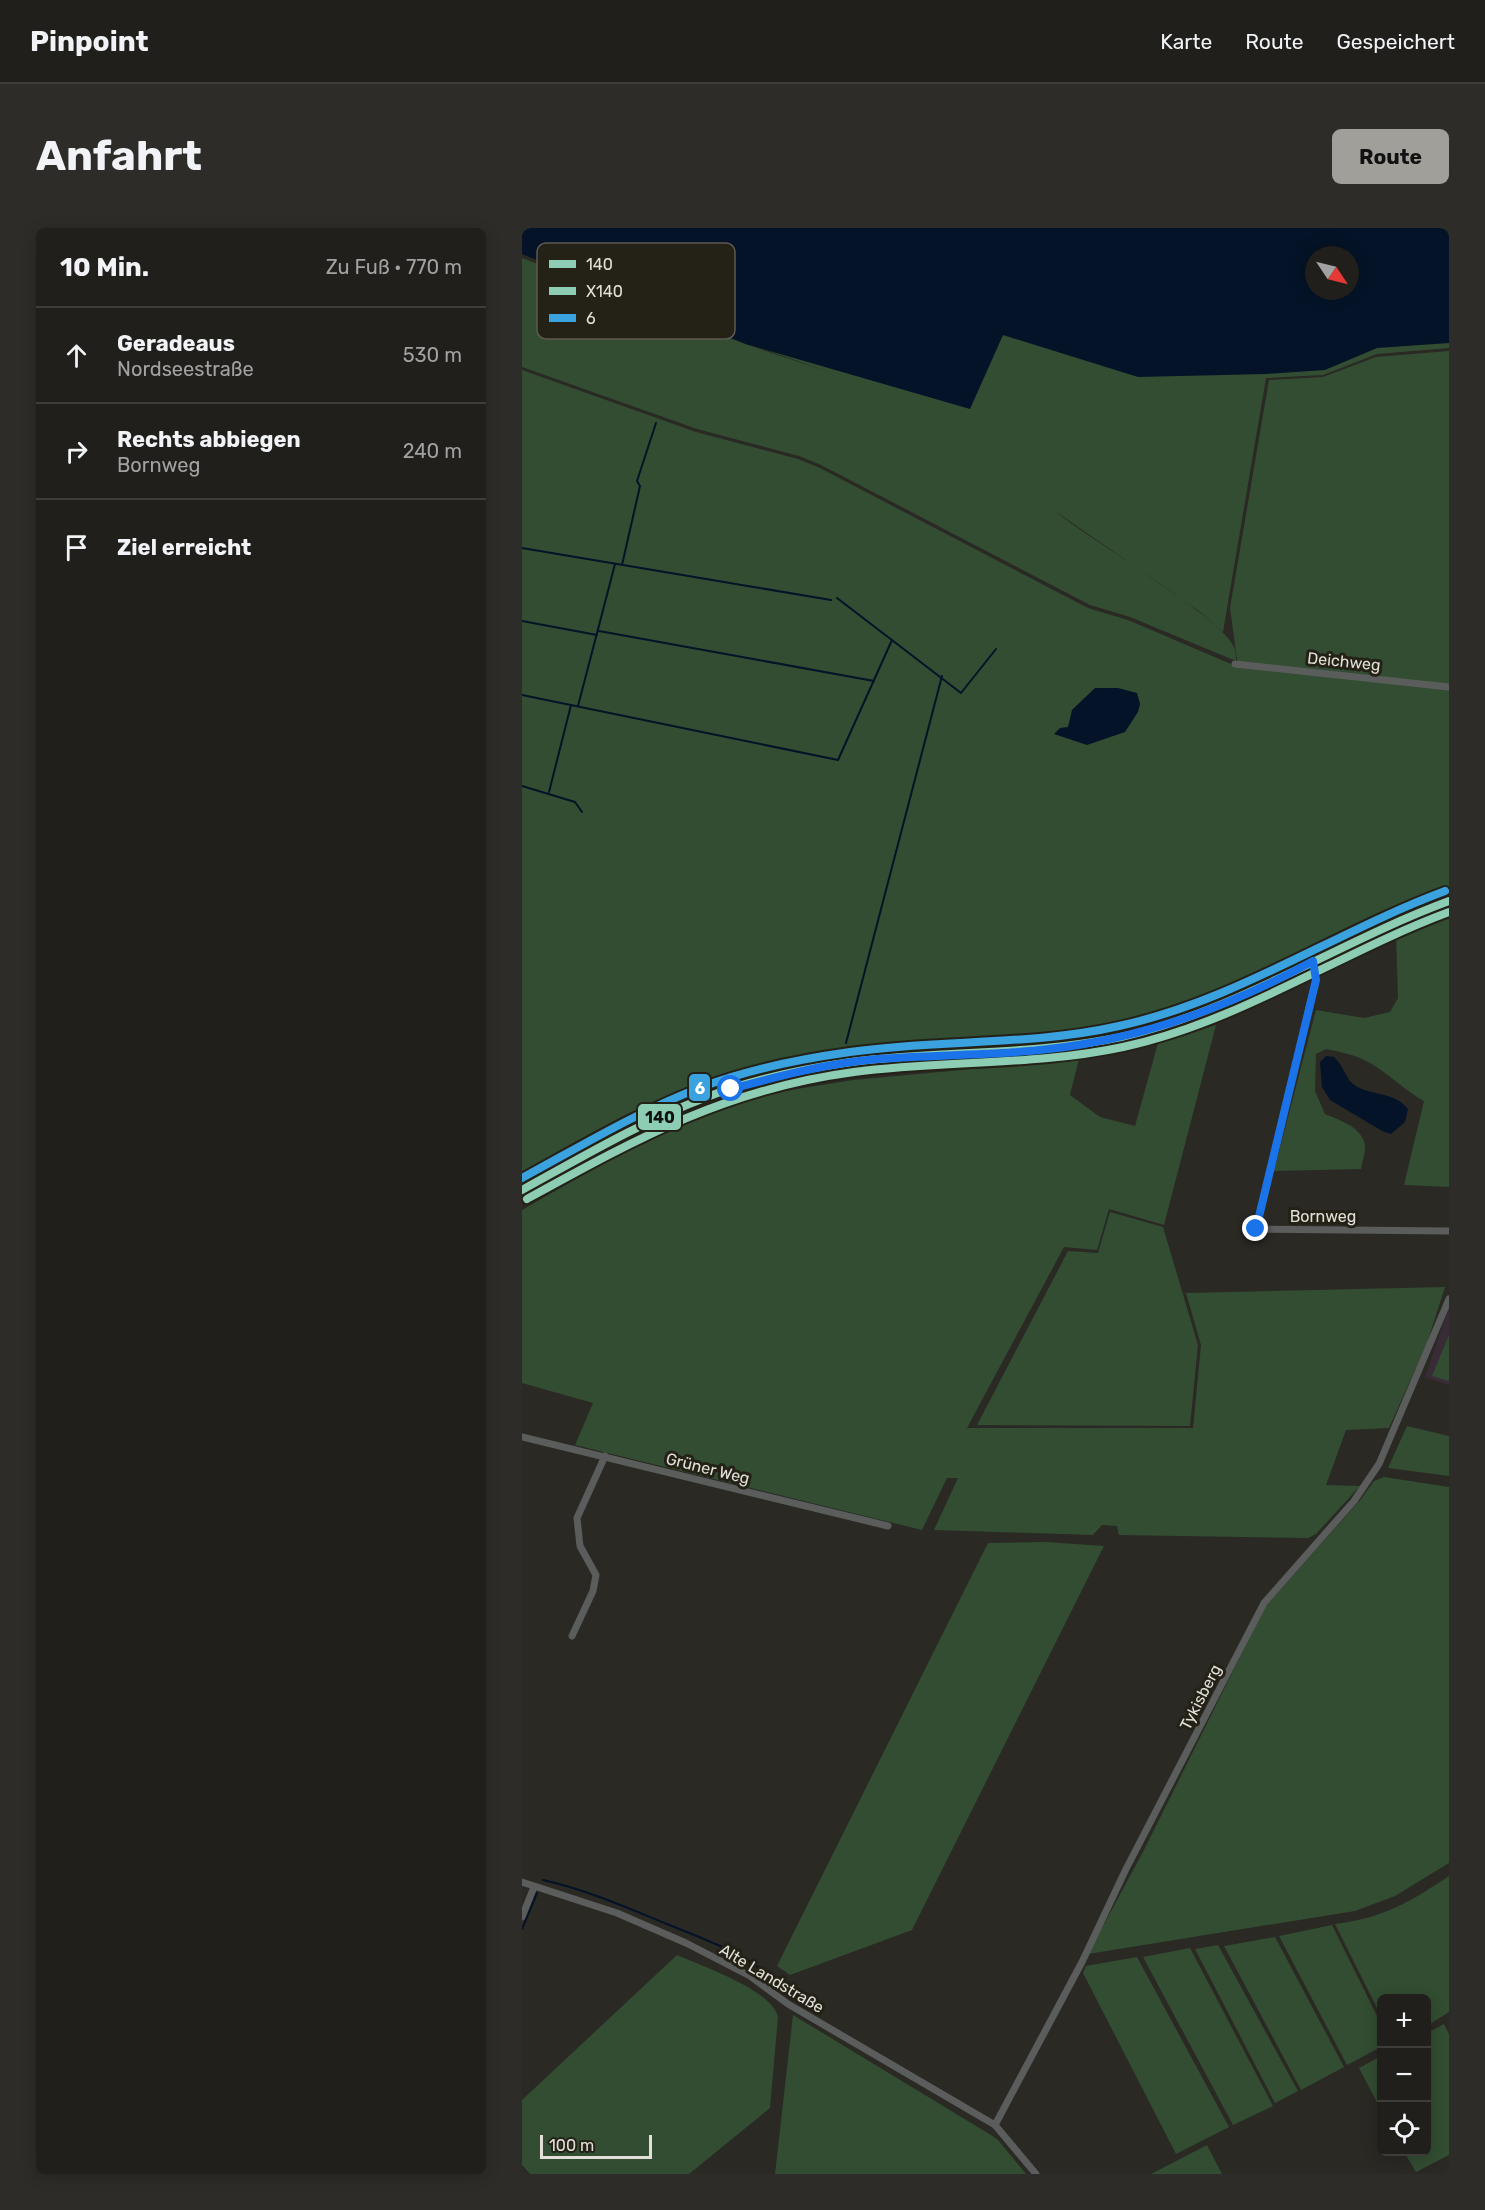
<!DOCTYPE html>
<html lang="de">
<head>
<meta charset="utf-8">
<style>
  body { margin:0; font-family:Rubik,sans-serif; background:#2d2c28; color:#f1f3f6 }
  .controls { position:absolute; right:18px; bottom:18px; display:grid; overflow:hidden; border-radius:9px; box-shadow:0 3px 15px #0003 }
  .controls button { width:54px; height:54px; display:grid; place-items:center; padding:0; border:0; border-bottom:2px solid #3d3d3a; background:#201f1b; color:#f1f3f6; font:30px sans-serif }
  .compass { position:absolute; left:783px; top:18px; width:54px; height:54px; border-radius:50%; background:#201f1b; box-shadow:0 3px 15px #0003; rotate:125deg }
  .scale { position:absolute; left:18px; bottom:15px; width:112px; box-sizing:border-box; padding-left:6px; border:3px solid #e1dfd8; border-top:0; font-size:16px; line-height:21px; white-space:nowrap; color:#e1dfd8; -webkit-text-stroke:4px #242117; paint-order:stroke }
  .stop { position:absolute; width:18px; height:18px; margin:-14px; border:4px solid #1a73e8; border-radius:50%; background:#fff }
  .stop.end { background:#1a73e8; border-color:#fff; box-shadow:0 2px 6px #0008 }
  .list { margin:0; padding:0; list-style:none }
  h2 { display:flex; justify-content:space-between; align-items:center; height:78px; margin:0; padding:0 24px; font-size:26px }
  h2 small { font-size:20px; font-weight:400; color:#a2a2a3 }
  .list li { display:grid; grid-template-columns:39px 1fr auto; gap:18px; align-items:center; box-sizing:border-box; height:96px; padding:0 24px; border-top:2px solid #3d3d3a }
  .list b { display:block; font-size:22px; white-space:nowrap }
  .list p { margin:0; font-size:20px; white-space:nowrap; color:#a2a2a3 }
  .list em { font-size:20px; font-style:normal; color:#a2a2a3 }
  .icon { flex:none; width:33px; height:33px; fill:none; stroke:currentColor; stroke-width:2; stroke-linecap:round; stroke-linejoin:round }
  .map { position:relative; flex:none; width:927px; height:1946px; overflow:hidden; border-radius:9px }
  header { display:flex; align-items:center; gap:36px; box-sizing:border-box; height:84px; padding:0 30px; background:#201f1b; border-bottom:2px solid #3d3d3a }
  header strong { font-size:28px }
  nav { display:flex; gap:33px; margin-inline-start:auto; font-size:21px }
  .intro { display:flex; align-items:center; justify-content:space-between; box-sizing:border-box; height:144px; padding:0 36px }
  h1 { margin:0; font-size:42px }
  .button { padding:15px 27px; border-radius:9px; background:#a19f99; color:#111; font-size:21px; font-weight:700 }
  main { display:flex; gap:36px; padding:0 36px }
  aside { flex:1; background:#201f1b; border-radius:9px; box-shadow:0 3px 15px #0003 }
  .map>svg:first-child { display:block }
</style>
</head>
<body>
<header>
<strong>Pinpoint</strong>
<nav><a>Karte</a><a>Route</a><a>Gespeichert</a></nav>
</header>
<div class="intro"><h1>Anfahrt</h1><a class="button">Route</a></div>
<main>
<aside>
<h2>10 Min.<small>Zu Fuß · 770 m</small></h2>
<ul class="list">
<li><svg class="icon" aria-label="ahead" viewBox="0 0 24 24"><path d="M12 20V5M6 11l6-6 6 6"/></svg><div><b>Geradeaus</b><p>Nordseestraße</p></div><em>530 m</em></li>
<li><svg class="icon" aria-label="right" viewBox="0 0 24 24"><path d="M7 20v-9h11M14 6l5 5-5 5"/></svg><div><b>Rechts abbiegen</b><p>Bornweg</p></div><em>240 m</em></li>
<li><svg class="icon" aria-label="arrive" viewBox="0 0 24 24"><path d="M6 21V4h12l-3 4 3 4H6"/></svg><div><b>Ziel erreicht</b></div></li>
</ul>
</aside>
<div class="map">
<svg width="927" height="1946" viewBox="0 0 927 1946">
  <rect width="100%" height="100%" fill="#2a2924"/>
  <!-- education -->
  <path fill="#3a2c36" d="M 927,1080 L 927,1157 L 903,1149 Z"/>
  <!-- green -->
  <path fill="#324d32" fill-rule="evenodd" d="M 0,0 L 927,0 L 927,120 L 855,126 L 801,147 L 744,150 L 701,404 L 677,383 L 533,283 C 566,311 700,389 712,419 C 714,423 714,429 714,433 L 608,389 L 568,377 L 299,237 L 277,228 L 175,201 L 0,139 L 0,30 L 223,116 L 310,145 L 224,115 ZM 792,27 L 828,27 L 828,63 L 792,63 Z
    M 927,123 L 927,661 C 859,683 807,718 745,750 C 709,768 668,784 630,794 C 519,825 403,813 291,833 C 184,853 95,906 0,956 L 0,142 L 174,204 L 276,231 L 298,240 L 566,380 L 606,392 L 716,439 L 708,380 L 747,152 L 801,149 L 854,129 Z
    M 927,688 L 927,959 L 882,957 L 902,873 C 882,862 867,846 848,835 C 834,827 819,824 804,821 L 794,826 L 793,863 L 803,886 C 817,892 840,899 843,917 C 844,924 840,934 839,941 L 752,943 L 794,782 L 842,790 L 868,784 L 876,770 L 874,705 Z
    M 694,797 L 642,997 L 587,981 L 575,1022 L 542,1019 L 445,1200 L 671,1200 L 679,1117 L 664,1065 L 923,1059 L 905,1115 L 867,1200 L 824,1202 L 804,1257 L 838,1258 L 794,1306 L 786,1310 L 597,1307 L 595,1298 L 580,1297 L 571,1307 L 412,1302 L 436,1250 L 425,1250 L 400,1302 L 53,1217 L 71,1175 L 0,1155 L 0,982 L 118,914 L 195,882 L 243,866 L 331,852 L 557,831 L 548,867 L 578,889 L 613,898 L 636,815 Z
    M 588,984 L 641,999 L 676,1117 L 668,1198 L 455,1197 L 546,1023 L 576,1025 Z
    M 927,1107 L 927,1153 L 910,1148 Z
    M 885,1198 L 927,1208 L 927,1248 L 866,1240 Z
    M 862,1249 L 927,1259 L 927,1635 L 873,1668 L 833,1683 L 566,1726 L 622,1622 L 743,1379 L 839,1271 L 852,1253 Z
    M 524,1314 L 582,1318 L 390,1702 L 268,1747 L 255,1738 L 466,1315 Z
    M 927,1648 L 927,1784 L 905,1798 L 904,1770 L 860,1770 L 859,1788 L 813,1696 C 861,1690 888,1674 927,1648 Z
    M 810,1697 L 859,1796 L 859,1819 L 825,1837 L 757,1708 Z
    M 753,1709 L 822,1839 L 779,1862 L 702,1718 Z
    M 696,1717 L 776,1863 L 753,1875 L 673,1721 Z
    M 668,1720 L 751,1878 L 711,1897 L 621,1729 Z
    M 155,1727 C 180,1738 250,1762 256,1789 L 248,1880 L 167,1946 L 8,1946 L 0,1937 L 0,1872 Z
    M 615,1729 L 707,1899 L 654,1926 L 561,1745 L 564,1738 L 569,1737 Z
    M 271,1787 L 469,1907 L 476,1912 L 504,1946 L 253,1946 Z
    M 922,1796 L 927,1806 L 927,1927 L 894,1944 L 882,1924 L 904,1924 L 905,1805 Z
    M 859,1828 L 859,1882 L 837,1840 Z
    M 685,1917 L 700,1946 L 629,1946 Z"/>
  <!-- water -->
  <path fill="#041327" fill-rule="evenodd" d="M 0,0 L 927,0 L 927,115 L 855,120 L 803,142 L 743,146 L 616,149 L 481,107 L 448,181 L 224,116 L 0,26 ZM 792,27 L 828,27 L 828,63 L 792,63 Z
    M 573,460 L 596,460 L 615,465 L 618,476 L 616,484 L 603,504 L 565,517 L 532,506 L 538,500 L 546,499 L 550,482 Z
    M 804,828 L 812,829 C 821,837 825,852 831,856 C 848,869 871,862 886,881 L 883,894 L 869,906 L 862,904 L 808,872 L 800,859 L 798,834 Z"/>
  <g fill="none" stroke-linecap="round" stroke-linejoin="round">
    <!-- stream -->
    <path stroke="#041327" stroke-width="2" d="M 0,320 L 309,372
      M 100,337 L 118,258 L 115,253 L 134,195
      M 315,370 L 439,465 L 474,421
      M 0,393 L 75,407
      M 77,403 L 352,453
      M 0,467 L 316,532 L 370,412
      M 56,478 L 93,336
      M 0,558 L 53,574 L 60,584
      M 27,564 L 49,477
      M 324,815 L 420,448
      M 21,1652 C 66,1662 108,1681 150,1698 C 186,1713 228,1727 255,1755
      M 0,1701 L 15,1665
      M 0,1942 L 3,1946"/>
    <!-- minor -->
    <path stroke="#5b5d5c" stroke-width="7" d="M 713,436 L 927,459
      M 791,733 L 794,752 L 734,1001 L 927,1003
      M 0,1209 L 366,1298
      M 50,1408 L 71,1363 L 74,1347 L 58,1318 L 55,1290 L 83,1228
      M 0,1654 L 95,1685 L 164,1715 L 228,1748 L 266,1776 L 473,1897 L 514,1946
      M 0,1689 L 12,1659
      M 473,1897 L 560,1734 L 604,1641 L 742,1375 L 832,1273 L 857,1236 L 927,1071"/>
    <!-- secondary -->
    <path stroke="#5d5f5f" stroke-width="9" d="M 0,962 C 53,933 107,903 162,878 C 221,852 290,838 354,831 C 447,822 541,827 633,800 C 736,771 825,707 927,673"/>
    <!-- bus-1 casing -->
    <g stroke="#242117" stroke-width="12">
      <path id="bus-1" d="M 0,962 C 60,929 121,893 185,869 C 231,851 280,841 329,834 C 419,822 510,828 599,809 C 715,783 816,714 927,673"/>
    </g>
    <!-- bus-2 casing -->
    <g stroke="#242117" stroke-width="12">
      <path id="bus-2" d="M 5,971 C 116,910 204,861 332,844 C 421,832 513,838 601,819 C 717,794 817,725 927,684"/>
    </g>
    <!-- bus-3 casing -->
    <g stroke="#242117" stroke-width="12">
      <path id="bus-3" d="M 0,950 C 59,918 117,883 180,859 C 227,841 278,831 328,824 C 417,811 509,818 597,798 C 713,773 813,704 923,663"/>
    </g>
    <!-- bus-1 -->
    <use href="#bus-1" stroke="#8ccdb4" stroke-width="8"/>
    <!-- bus-2 -->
    <use href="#bus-2" stroke="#8ccdb4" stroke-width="8"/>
    <!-- bus-3 -->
    <use href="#bus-3" stroke="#3aa2df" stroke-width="8"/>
  </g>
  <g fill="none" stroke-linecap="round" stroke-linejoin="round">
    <!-- route -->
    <path stroke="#1a73e8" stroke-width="8" d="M 209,861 C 257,848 306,835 356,831 C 422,826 490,828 556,817 C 639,804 718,773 791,733 L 794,752 L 734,1001"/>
  </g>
  <g text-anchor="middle" stroke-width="6" stroke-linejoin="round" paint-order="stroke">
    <!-- street labels -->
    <g font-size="16" fill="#e1dfd8" stroke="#242117">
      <text transform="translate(822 433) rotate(6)" y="6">Deichweg</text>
      <text x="801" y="994">Bornweg</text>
      <text transform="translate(186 1240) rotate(14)" y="6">Grüner Weg</text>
      <text transform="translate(678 1469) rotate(-63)" y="6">Tykisberg</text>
      <text transform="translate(250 1750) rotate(31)" y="6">Alte Landstraße</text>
    </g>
  </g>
  <!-- legend -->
  <rect x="15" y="15" width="198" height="96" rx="9" fill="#242117" stroke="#5d5a51" stroke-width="1.5"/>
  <rect x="27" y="32" width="27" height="8" fill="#8ccdb4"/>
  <rect x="27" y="59" width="27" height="8" fill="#8ccdb4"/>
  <rect x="27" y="86" width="27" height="8" fill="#3aa2df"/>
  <g font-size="16" fill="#e1dfd8">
    <text x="64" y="42">140</text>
    <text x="64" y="69">X140</text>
    <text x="64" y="96">6</text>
  </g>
  <g stroke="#242117" stroke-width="2">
    <rect x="166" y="845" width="23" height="29" rx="6" fill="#3aa2df"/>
    <rect x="115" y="875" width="45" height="28" rx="6" fill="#8ccdb4"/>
  </g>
  <g font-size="16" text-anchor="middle" font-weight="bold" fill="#fff">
    <text x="178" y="866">6</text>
  </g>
  <g font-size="16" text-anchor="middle" font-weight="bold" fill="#111">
    <text x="138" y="895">140</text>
  </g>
</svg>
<div class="controls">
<button>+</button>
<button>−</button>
<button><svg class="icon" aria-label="locate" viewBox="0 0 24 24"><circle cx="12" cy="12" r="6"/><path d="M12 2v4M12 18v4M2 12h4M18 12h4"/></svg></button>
</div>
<svg class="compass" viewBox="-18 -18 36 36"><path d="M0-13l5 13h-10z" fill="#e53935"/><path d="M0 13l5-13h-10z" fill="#a2a2a3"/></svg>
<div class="scale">100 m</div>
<div class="stop" style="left:209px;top:861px"></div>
<div class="stop end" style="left:734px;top:1001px"></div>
</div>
</main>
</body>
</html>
